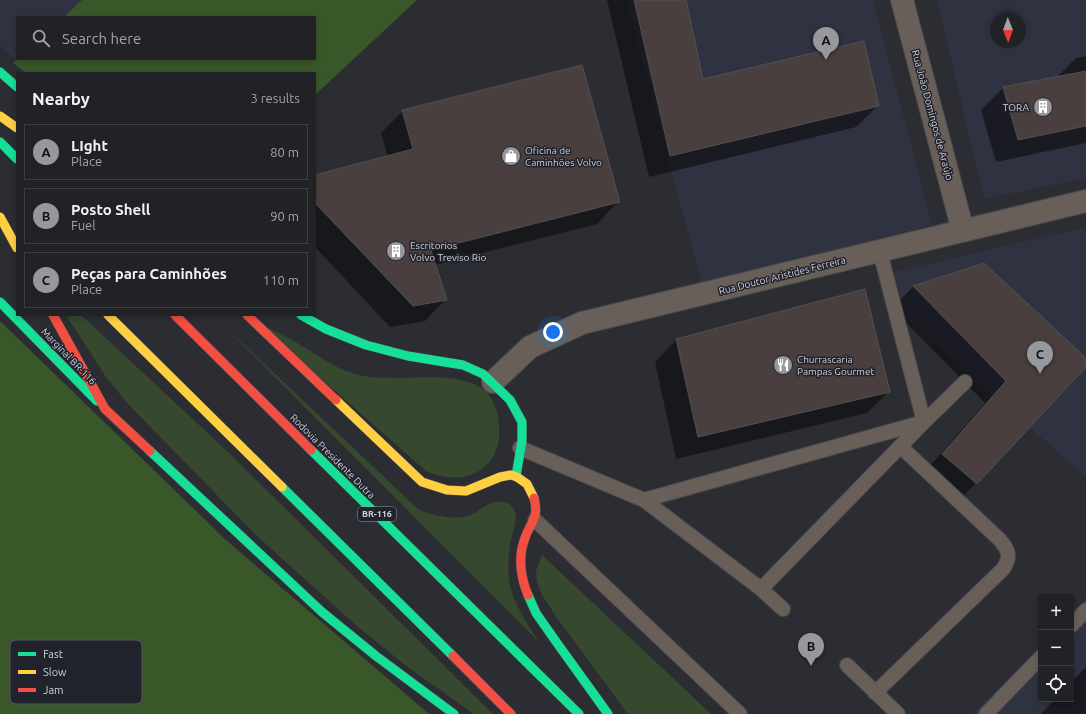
<!DOCTYPE html>
<html lang="en">
<head>
<meta charset="utf-8">
<style>
  body { margin:0; font-family:Ubuntu,sans-serif; background:#292a2e; color:#f1f3f6 }
  .controls { position:absolute; right:12px; bottom:12px; display:grid; overflow:hidden; border-radius:0px; box-shadow:0 2px 6px #0003 }
  .controls button { width:36px; height:36px; display:grid; place-items:center; padding:0; border:0; border-bottom:1px solid #3e3f43; background:#212226; color:#f1f3f6; font:20px sans-serif }
  .compass { position:absolute; left:990px; top:12px; width:36px; height:36px; border-radius:50%; background:#212226; box-shadow:0 2px 6px #0003; rotate:179deg }
  .you { position:absolute; left:553px; top:332px; width:14px; height:14px; margin:-10px; border:3px solid #fff; border-radius:50%; background:#1a73e8; box-shadow:0 0 0 6px #1a73e833 }
  .badge { display:grid; place-items:center; width:26px; height:26px; border-radius:50%; background:#96989e; color:#111; font-size:13px; font-weight:700 }
  .pin { position:absolute; translate:-50% -33px; filter:drop-shadow(0 1px 2px #0008) }
  .pin::after { content:''; position:absolute; top:21px; width:14px; height:12px; background:inherit; clip-path:polygon(0 0,100% 0,50% 100%) }
  .list { margin:0; padding:0; list-style:none }
  h2 { display:flex; justify-content:space-between; align-items:center; height:52px; margin:0; padding:0 16px; font-size:17px }
  h2 small { font-size:13px; font-weight:400; color:#a2a4a7 }
  .list li { display:grid; grid-template-columns:26px 1fr auto; gap:12px; align-items:center; box-sizing:border-box; height:56px; margin:0 8px 8px; padding:0 8px; border:1px solid #3e3f43; border-radius:0px }
  .list b { display:block; font-size:15px; white-space:nowrap }
  .list p { margin:0; font-size:13px; white-space:nowrap; color:#a2a4a7 }
  .list em { font-size:13px; font-style:normal; color:#a2a4a7 }
  .icon { flex:none; width:22px; height:22px; fill:none; stroke:currentColor; stroke-width:2; stroke-linecap:round; stroke-linejoin:round }
  .map { position:relative; flex:none; width:1086px; height:714px; overflow:hidden }
  .search { position:absolute; background:#212226; box-shadow:0 2px 6px #0003; left:16px; top:16px; width:300px; height:44px; display:flex; align-items:center; gap:10px; box-sizing:border-box; padding:0 14px; border-radius:0px; color:#a2a4a7; font-size:15px }
  .panel { position:absolute; background:#212226; box-shadow:0 2px 6px #0003; left:16px; top:72px; width:300px; height:244px; border-radius:0px }
  .map>svg:first-child { display:block }
</style>
</head>
<body>
<div class="map">
<svg width="1086" height="714" viewBox="0 0 1086 714">
  <rect width="100%" height="100%" fill="#2c2d33"/>
  <!-- built -->
  <path fill="#2f3241" fill-rule="evenodd" d="M 0,0 L 160,0 L 125,17 L 17,17 L 17,59 L 40,59 L 23,67 L 0,45 Z
    M 626,0 L 873,0 L 932,225 L 702,285 Z
    M 937,0 L 1086,0 L 1086,178 L 984,199 ZM 996,18 L 1020,18 L 1020,42 L 996,42 Z
    M 1086,227 L 1086,477 L 907,320 L 894,272 Z
    M 1086,599 L 1086,714 L 973,714 L 1041,645 L 1041,699 L 1071,699 L 1071,614 Z"/>
  <!-- green -->
  <path fill="#36492e" d="M 66,315 L 81,315 L 228,452 L 493,714 L 474,714 L 409,668 L 358,627 L 257,536 L 128,404 L 106,377 Z
    M 258,323 C 274,331 289,338 304,347 C 320,357 337,369 355,374 C 392,385 450,367 481,388 C 492,396 496,405 498,418 C 507,466 468,490 426,471 Z
    M 223,325 L 419,510 C 436,516 459,522 475,513 C 482,509 487,504 495,502 C 503,501 513,503 515,512 C 518,522 511,536 510,546 C 503,589 517,608 540,643 Z
    M 542,555 L 711,714 L 628,714 L 557,618 L 542,595 L 537,582 L 536,571 Z"/>
  <!-- forest -->
  <path fill="#395729" d="M 82,0 L 417,0 L 315,95 L 315,73 L 26,73 L 13,63 L 17,59 L 315,59 L 315,17 L 64,17 Z
    M 0,321 L 226,540 L 429,714 L 0,714 Z"/>
  <!-- shadow -->
  <path fill="#0007" d="M 607,0 L 685,0 L 702,80 L 878,106 L 856,127 L 649,177 Z
    M 1086,56 L 1086,143 L 996,162 L 981,110 L 1003,88 L 1056,78 L 1076,58 Z
    M 403,111 L 618,202 L 597,224 L 435,265 L 446,299 L 425,321 L 390,327 L 315,247 L 315,176 L 388,157 L 381,133 Z
    M 984,264 L 1086,359 L 1086,366 L 955,505 L 921,476 L 985,403 L 892,308 L 913,287 Z
    M 676,340 L 889,391 L 867,413 L 676,459 L 655,362 Z
    M 1086,667 L 1086,714 L 1041,714 L 1055,699 L 1071,699 L 1071,682 Z"/>
  <!-- building -->
  <path fill="#4a3f3f" stroke="#525052" d="M 634,0 L 686,0 L 703,79 L 864,41 L 879,106 L 670,156 Z
    M 582,65 L 620,202 L 431,250 L 447,300 L 413,306 L 315,203 L 315,175 L 413,149 L 402,110 Z
    M 1086,71 L 1086,126 L 1018,140 L 1003,87 Z
    M 984,263 L 1086,358 L 1086,367 L 977,484 L 942,454 L 1006,381 L 913,286 Z
    M 865,289 L 890,392 L 698,437 L 676,339 Z"/>
  <g fill="none" stroke-linecap="round" stroke-linejoin="round">
    <!-- lane casing -->
    <g stroke="#47484d" stroke-width="16">
      <path id="lane" d="M 520,448 L 644,500 L 924,422 L 880,252
        M 644,500 L 761,589
        M 535,520 L 740,714
        M 783,609 L 761,589 L 924,422 L 965,382
        M 1071,626 L 1086,610
        M 847,665 L 898,714
        M 875,693 L 1003,569 C 1012,556 1008,549 999,539 L 900,446
        M 986,714 L 1041,657"/>
    </g>
    <!-- street casing -->
    <g stroke="#47484d" stroke-width="24">
      <path id="street" d="M 902,0 L 963,231
        M 493,382 L 530,347 L 582,323 L 1086,201"/>
    </g>
    <!-- fast casing -->
    <g stroke="#47484d" stroke-width="10">
      <path id="fast" d="M 0,72 L 17,87
        M 0,142 L 17,159
        M 0,302 L 97,401
        M 301,315 L 326,329 L 366,345 L 408,356 L 463,365 L 483,374 L 510,400 L 522,422 L 522,441 L 516,476
        M 311,450 L 579,714
        M 150,451 L 322,612 L 376,656 L 454,714
        M 282,487 L 453,656
        M 528,595 L 536,613 L 557,643 L 608,714"/>
    </g>
    <!-- slow casing -->
    <g stroke="#47484d" stroke-width="10">
      <path id="slow" d="M 0,116 L 17,128
        M 0,217 L 17,248
        M 108,315 L 282,487
        M 336,400 L 422,482 L 447,490 L 466,491 L 500,477 L 511,475 L 517,477 L 527,484 L 534,498"/>
    </g>
    <!-- jam casing -->
    <g stroke="#47484d" stroke-width="10">
      <path id="jam" d="M 53,315 L 105,409 L 150,451
        M 175,315 L 311,450
        M 247,315 L 336,400
        M 528,595 C 521,579 518,558 524,541 C 529,523 540,519 534,498
        M 453,656 L 511,714"/>
    </g>
    <!-- lane -->
    <use href="#lane" stroke="#685f58" stroke-width="14"/>
    <!-- street -->
    <use href="#street" stroke="#685f58" stroke-width="22"/>
    <!-- fast -->
    <use href="#fast" stroke="#16e098" stroke-width="9"/>
    <!-- slow -->
    <use href="#slow" stroke="#ffcf43" stroke-width="9"/>
    <!-- jam -->
    <use href="#jam" stroke="#f24e42" stroke-width="9"/>
  </g>
  <!-- icons -->
  <defs>
    <g id="building-disc" transform="scale(1)"><circle r="9.5" fill="#96989e" stroke="#20222c"/><path d="M-4-6H4V6H1V3H-1V6H-4ZM-2.5-4.3h1.7v1.8h-1.7ZM.8-4.3h1.7v1.8H.8ZM-2.5-1h1.7V.8h-1.7ZM.8-1h1.7V.8H.8Z" fill="#fff"/></g>
    <g id="shop-disc" transform="scale(1)"><circle r="9.5" fill="#96989e" stroke="#20222c"/><path d="M-5-2.5h2.3a2.7 3.5 0 0 1 5.4 0H5L5.5 6h-11ZM-1.5-2.5h3a1.5 2.3 0 0 0-3 0Z" fill="#fff"/></g>
    <g id="restaurant-disc" transform="scale(1)"><circle r="9.5" fill="#96989e" stroke="#20222c"/><path d="M-5-6h1v4h1v-4h1v4h1v-4h1v5L-1.5 .5V6h-2V.5L-5-1ZM5-6V6H3V1.5H1.5Q1.5-4 5-6Z" fill="#fff"/></g>
  </defs>
  <g fill-rule="evenodd">
    <use href="#building-disc" x="1043" y="107"/>
    <use href="#shop-disc" x="511" y="156"/>
    <use href="#building-disc" x="396" y="251"/>
    <use href="#restaurant-disc" x="783" y="365"/>
  </g>
  <g text-anchor="middle" stroke-width="3" stroke-linejoin="round" paint-order="stroke">
    <!-- shield labels -->
    <rect fill="#20222c" stroke="#9a9ca4" stroke-width="1" x="358" y="507" width="38" height="14" rx="3"/>
    <g font-size="9" font-weight="bold" fill="#cfd1d8">
      <text x="377" y="517">BR-116</text>
    </g>
    <!-- poi labels -->
    <g font-size="10" fill="#cfd1d8" stroke="#20222c" text-anchor="start">
      <text x="1029" y="111" text-anchor="end">TORA</text>
      <text x="525" y="154">Oficina de<tspan x="525" dy="12">Caminhões Volvo</tspan></text>
      <text x="410" y="249">Escritorios<tspan x="410" dy="12">Volvo Treviso Rio</tspan></text>
      <text x="797" y="363">Churrascaria<tspan x="797" dy="12">Pampas Gourmet</tspan></text>
    </g>
    <!-- street labels -->
    <g font-size="10" fill="#cfd1d8" stroke="#20222c">
      <text transform="translate(933 115) rotate(75)" y="4">Rua João Domingos de Araújo</text>
      <text transform="translate(782 275) rotate(-14)" y="4">Rua Doutor Aristides Ferreira</text>
      <text transform="translate(69 356) rotate(46)" y="4">Marginal BR-116</text>
      <text transform="translate(333 456) rotate(45)" y="4">Rodovia Presidente Dutra</text>
    </g>
  </g>
  <!-- legend -->
  <rect x="10" y="640" width="132" height="64" rx="6" fill="#20222c" stroke="#555760" stroke-width="1"/>
  <rect x="18" y="652" width="18" height="4" fill="#16e098"/>
  <rect x="18" y="670" width="18" height="4" fill="#ffcf43"/>
  <rect x="18" y="688" width="18" height="4" fill="#f24e42"/>
  <g font-size="11" fill="#cfd1d8">
    <text x="43" y="658">Fast</text>
    <text x="43" y="676">Slow</text>
    <text x="43" y="694">Jam</text>
  </g>
</svg>
<div class="controls">
<button>+</button>
<button>−</button>
<button><svg class="icon" aria-label="locate" viewBox="0 0 24 24"><circle cx="12" cy="12" r="6"/><path d="M12 2v4M12 18v4M2 12h4M18 12h4"/></svg></button>
</div>
<svg class="compass" viewBox="-18 -18 36 36"><path d="M0-13l5 13h-10z" fill="#e53935"/><path d="M0 13l5-13h-10z" fill="#a2a4a7"/></svg>
<div class="you"></div>
<div class="pin badge" style="left:826px;top:60px">A</div>
<div class="pin badge" style="left:811px;top:666px">B</div>
<div class="pin badge" style="left:1040px;top:374px">C</div>
<div class="search"><svg class="icon" aria-label="search" viewBox="0 0 24 24"><circle cx="10" cy="10" r="6"/><path d="M15 15l6 6"/></svg>Search here</div>
<section class="panel">
<h2>Nearby<small>3 results</small></h2>
<ul class="list">
<li><span class="badge">A</span><div><b>LIght</b><p>Place</p></div><em>80 m</em></li>
<li><span class="badge">B</span><div><b>Posto Shell</b><p>Fuel</p></div><em>90 m</em></li>
<li><span class="badge">C</span><div><b>Peças para Caminhões</b><p>Place</p></div><em>110 m</em></li>
</ul>
</section>
</div>
</body>
</html>
